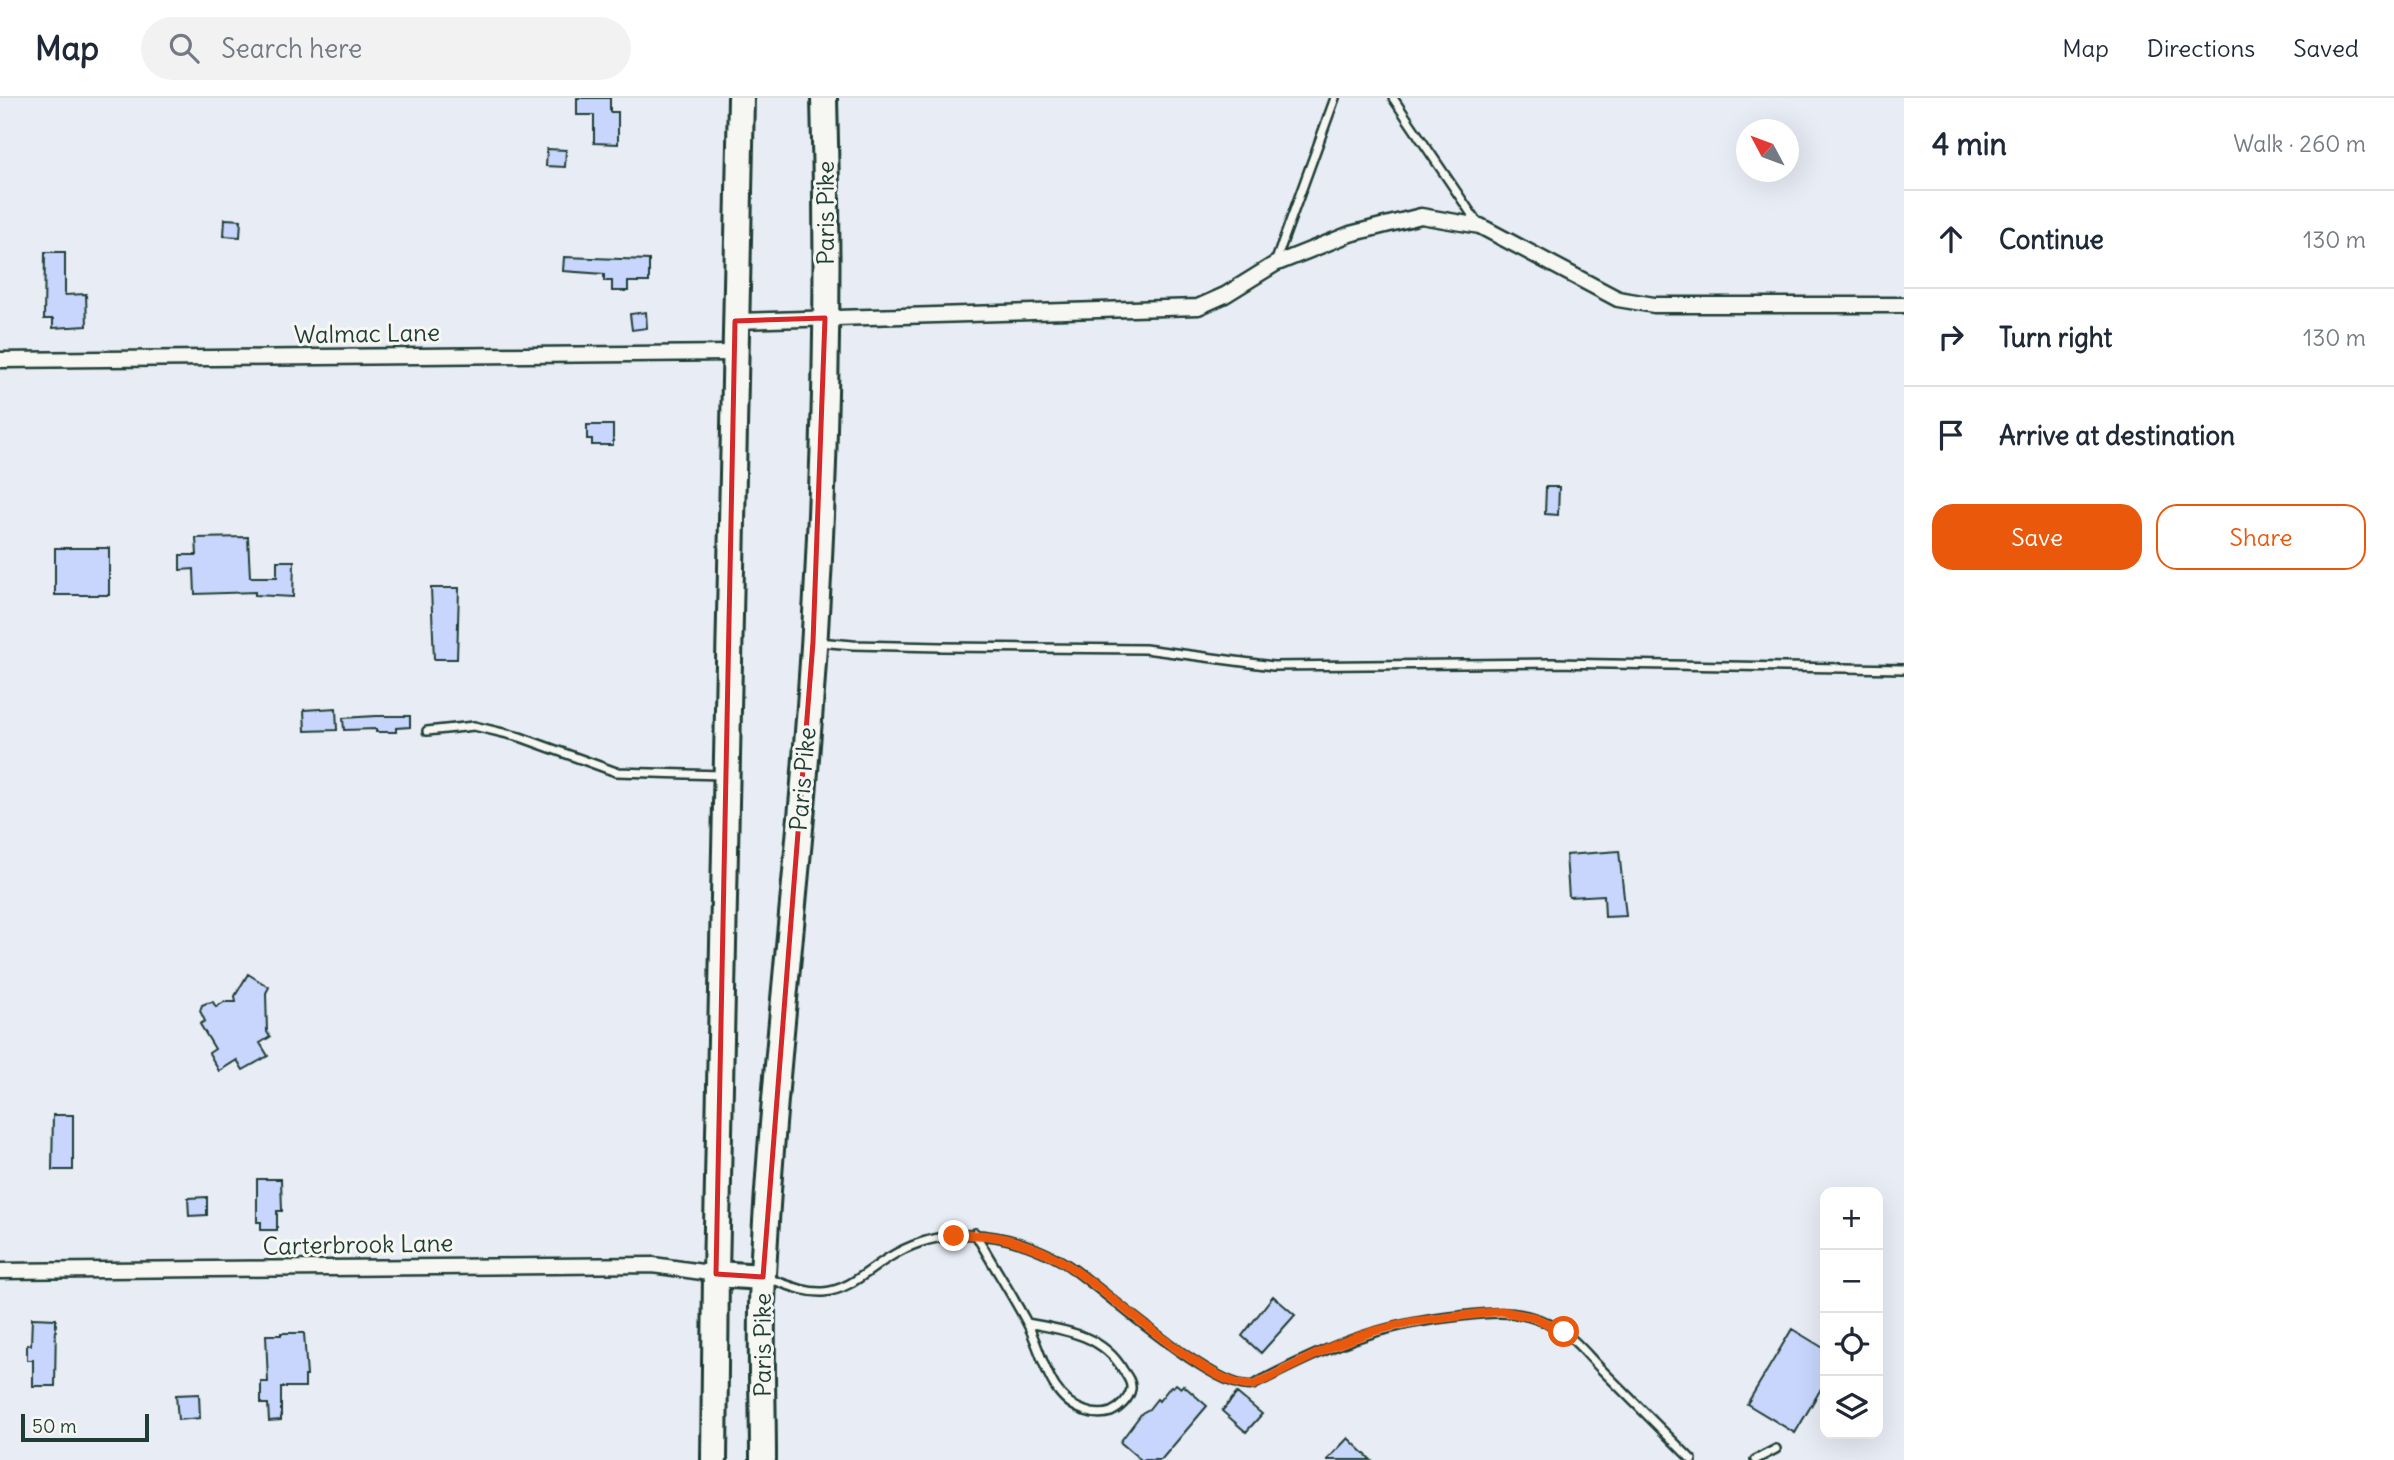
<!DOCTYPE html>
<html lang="en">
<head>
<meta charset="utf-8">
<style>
  body { margin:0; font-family:Delius,sans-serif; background:#f2f2f3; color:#1f2937 }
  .controls { position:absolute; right:21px; bottom:21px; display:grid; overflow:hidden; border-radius:14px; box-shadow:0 7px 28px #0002 }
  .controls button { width:63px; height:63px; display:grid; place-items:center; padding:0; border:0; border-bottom:2px solid #e0e1e3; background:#fff; color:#1f2937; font:35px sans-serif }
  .compass { position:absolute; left:1736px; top:21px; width:63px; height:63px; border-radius:50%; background:#fff; box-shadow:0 7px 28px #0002; rotate:311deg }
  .scale { position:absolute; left:21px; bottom:18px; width:128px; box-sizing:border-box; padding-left:7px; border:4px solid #1f3d34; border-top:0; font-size:19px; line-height:24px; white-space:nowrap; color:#1f3d34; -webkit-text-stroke:5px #f6f6f2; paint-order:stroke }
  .stop { position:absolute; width:21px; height:21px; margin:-16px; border:5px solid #ea580c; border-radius:50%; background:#fff }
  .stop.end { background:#ea580c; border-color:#fff; box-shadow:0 2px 7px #0008 }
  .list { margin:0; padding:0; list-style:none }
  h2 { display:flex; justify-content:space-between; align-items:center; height:91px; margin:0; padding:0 28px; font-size:30px }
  h2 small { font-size:23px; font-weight:400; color:#747a83 }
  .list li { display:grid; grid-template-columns:46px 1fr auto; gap:21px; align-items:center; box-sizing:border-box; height:98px; padding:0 28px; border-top:2px solid #e0e1e3 }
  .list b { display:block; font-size:26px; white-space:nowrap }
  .list em { font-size:23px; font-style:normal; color:#747a83 }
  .actions { display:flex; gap:14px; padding:21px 28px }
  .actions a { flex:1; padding:16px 0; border:2px solid #ea580c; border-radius:21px; text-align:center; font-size:24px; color:#ea580c }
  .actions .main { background:#ea580c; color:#fff }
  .icon { flex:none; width:38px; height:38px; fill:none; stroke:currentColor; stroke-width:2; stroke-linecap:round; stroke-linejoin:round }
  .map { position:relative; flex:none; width:1904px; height:1362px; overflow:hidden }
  header { display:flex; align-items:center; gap:42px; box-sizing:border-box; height:98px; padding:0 35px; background:#fff; border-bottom:2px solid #e0e1e3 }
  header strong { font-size:33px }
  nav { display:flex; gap:38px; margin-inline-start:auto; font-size:24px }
  .search { width:490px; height:63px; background:#f2f2f3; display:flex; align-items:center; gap:18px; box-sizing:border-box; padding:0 24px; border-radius:38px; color:#747a83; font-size:26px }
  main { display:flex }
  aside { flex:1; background:#fff }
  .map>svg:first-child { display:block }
</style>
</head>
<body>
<header>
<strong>Map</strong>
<div class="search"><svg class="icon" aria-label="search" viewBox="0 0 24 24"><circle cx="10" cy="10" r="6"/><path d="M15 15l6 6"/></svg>Search here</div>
<nav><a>Map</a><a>Directions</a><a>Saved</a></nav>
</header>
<main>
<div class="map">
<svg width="1904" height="1362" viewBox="0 0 1904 1362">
  <rect width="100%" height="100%" fill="#e8ecf5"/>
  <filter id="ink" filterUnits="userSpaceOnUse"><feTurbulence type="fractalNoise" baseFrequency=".0143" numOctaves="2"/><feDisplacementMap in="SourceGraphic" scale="14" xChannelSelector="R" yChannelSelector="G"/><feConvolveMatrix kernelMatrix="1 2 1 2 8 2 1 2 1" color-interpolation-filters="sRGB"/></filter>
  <g filter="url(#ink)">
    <!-- building -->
    <path fill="#c8d6fd" stroke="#1f3d34" stroke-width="2" d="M 577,0 L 610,0 L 610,14 L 618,14 L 618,46 L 594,45 L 594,17 L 577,17 Z
      M 547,51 L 566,52 L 565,69 L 546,68 Z
      M 225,121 L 241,122 L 240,139 L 224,138 Z
      M 45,154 L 65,154 L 65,197 L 86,196 L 87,228 L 53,230 L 53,221 L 44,221 Z
      M 564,159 L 649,162 L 649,184 L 628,184 L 628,193 L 612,193 L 612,183 L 604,183 L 604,176 L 563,173 Z
      M 646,214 L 647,230 L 632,232 L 630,216 Z
      M 587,327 L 613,327 L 613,347 L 592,347 L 592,341 L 587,341 Z
      M 1546,389 L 1559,389 L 1558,417 L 1545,416 Z
      M 248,439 L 250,479 L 277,479 L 277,463 L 294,463 L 293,499 L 255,497 L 255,494 L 195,496 L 194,471 L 180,472 L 180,457 L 197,457 L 196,440 Z
      M 55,450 L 109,450 L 109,497 L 55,497 Z
      M 431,490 L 459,490 L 457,561 L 434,561 Z
      M 336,610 L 337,632 L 305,633 L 304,612 Z
      M 376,618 L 410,618 L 410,629 L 396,630 L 396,634 L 376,634 L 376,631 L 344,632 L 343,620 Z
      M 1619,753 L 1626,818 L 1605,819 L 1604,797 L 1569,799 L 1566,757 Z
      M 248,876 L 269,889 L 266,895 L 267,934 L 270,939 L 260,945 L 268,958 L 243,972 L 237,962 L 219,973 L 209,955 L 215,951 L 200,926 L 205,923 L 200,913 L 202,907 L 207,905 L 213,904 L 216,909 L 224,904 L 236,904 L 235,898 Z
      M 53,1017 L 73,1017 L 73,1072 L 52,1072 Z
      M 257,1081 L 281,1081 L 282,1113 L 277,1113 L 277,1132 L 261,1132 L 261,1124 L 257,1124 Z
      M 207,1099 L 207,1117 L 189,1118 L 188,1100 Z
      M 1273,1198 L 1295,1217 L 1261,1255 L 1242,1238 Z
      M 32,1220 L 56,1221 L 55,1288 L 33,1288 L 33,1262 L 27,1262 L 27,1247 L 31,1247 Z
      M 1792,1231 L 1825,1251 L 1825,1284 L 1795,1335 L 1747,1306 Z
      M 281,1235 L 304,1235 L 307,1278 L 305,1278 L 305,1289 L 281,1289 L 281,1322 L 269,1323 L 268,1306 L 261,1306 L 261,1284 L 268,1284 L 266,1237 L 281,1237 Z
      M 1176,1286 L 1181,1290 L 1183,1287 L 1207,1308 L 1161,1362 L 1141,1362 L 1120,1344 L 1142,1315 L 1149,1311 L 1157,1301 L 1159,1303 L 1171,1288 L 1173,1289 Z
      M 1237,1295 L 1262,1316 L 1246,1334 L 1222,1313 Z
      M 199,1296 L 200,1320 L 178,1322 L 176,1297 Z
      M 1348,1340 L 1371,1362 L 1327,1362 Z"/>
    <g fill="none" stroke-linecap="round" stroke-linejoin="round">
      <!-- service casing -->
      <g stroke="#1f3d34" stroke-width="12">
        <path id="service" d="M 1393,0 L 1479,127
          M 1275,165 L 1335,0
          M 818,544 L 853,547 L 941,549 L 1145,551 L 1273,568 L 1552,565 L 1904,571
          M 427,633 L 474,628 L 520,639 L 616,674 L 722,677
          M 975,1135 C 991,1164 1010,1193 1026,1223 C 1043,1254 1047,1300 1085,1313 C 1093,1316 1102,1317 1111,1314 C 1120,1310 1129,1301 1131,1291 C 1132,1284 1127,1278 1123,1272 C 1102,1236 1064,1232 1027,1225
          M 767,1180 C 786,1186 804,1195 823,1194 C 849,1192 867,1173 888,1160 C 931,1133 980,1131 1026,1147 C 1042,1153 1059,1160 1073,1171 C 1106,1194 1218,1295 1253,1287 C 1326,1249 1378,1226 1460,1218 C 1498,1213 1529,1211 1563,1234 C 1577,1243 1589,1259 1601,1271 C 1631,1301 1662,1332 1692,1362
          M 1755,1362 L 1776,1351"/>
      </g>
      <!-- minor casing -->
      <g stroke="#1f3d34" stroke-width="19">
        <path id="minor" d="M 735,223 L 1198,209 L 1225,197 L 1275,166 L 1350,136 L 1421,118 L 1480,128 L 1618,201 L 1654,207 L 1904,207
          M 0,262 L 734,255
          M 0,1173 L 653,1167 L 716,1176"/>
      </g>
      <!-- trunk casing -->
      <g stroke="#1f3d34" stroke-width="30">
        <path id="trunk" d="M 716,1176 L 763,1179
          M 714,1362 L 716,1176 L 741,0
          M 763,1362 C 763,1300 760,1238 763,1177 C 771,1013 790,849 804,685 C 823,458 831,228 824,0"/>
      </g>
      <!-- service -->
      <use href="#service" stroke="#f6f6f2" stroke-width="7"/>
      <!-- minor -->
      <use href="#minor" stroke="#f6f6f2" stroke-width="14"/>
      <!-- trunk -->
      <use href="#trunk" stroke="#f6f6f2" stroke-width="24"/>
    </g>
  </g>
  <g fill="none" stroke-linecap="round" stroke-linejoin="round" filter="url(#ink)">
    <!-- route -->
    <path stroke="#ea580c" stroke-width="9" d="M 954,1138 C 988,1133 1021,1143 1052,1158 C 1094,1178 1213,1296 1254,1287 L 1333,1248 L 1371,1234 L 1411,1224 L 1501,1213 L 1536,1220 L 1564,1234"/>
  </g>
  <!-- marked area -->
  <path fill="none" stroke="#d62828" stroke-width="5" stroke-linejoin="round" d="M 825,220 L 813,544 L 763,1179 L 716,1176 L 735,223 Z"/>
  <g text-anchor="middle" stroke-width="6" stroke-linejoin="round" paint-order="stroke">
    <!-- street labels -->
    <g font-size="24" fill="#1f3d34" stroke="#f6f6f2">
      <text transform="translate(826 115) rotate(-90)" y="8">Paris Pike</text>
      <text transform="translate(367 236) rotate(-1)" y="8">Walmac Lane</text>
      <text transform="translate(803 681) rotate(-85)" y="8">Paris Pike</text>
      <text transform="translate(358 1147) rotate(-1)" y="8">Carterbrook Lane</text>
      <text transform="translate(763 1247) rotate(-90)" y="8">Paris Pike</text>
    </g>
  </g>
</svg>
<div class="controls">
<button>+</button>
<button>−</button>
<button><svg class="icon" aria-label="locate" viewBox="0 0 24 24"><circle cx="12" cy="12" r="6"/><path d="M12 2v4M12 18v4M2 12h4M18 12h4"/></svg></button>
<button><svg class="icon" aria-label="layers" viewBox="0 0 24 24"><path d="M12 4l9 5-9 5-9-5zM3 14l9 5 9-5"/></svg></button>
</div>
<svg class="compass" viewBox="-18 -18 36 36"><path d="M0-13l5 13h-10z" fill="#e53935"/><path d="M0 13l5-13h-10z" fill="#747a83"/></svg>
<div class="scale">50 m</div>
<div class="stop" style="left:1564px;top:1234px"></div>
<div class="stop end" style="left:954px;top:1138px"></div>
</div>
<aside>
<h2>4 min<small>Walk · 260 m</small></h2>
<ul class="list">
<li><svg class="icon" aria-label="ahead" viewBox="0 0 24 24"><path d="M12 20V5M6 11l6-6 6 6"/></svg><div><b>Continue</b></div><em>130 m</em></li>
<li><svg class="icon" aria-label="right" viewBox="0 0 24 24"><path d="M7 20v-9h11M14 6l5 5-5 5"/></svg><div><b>Turn right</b></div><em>130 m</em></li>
<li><svg class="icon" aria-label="arrive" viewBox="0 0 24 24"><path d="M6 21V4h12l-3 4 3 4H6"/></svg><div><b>Arrive at destination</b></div></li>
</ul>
<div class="actions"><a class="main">Save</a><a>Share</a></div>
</aside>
</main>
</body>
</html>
